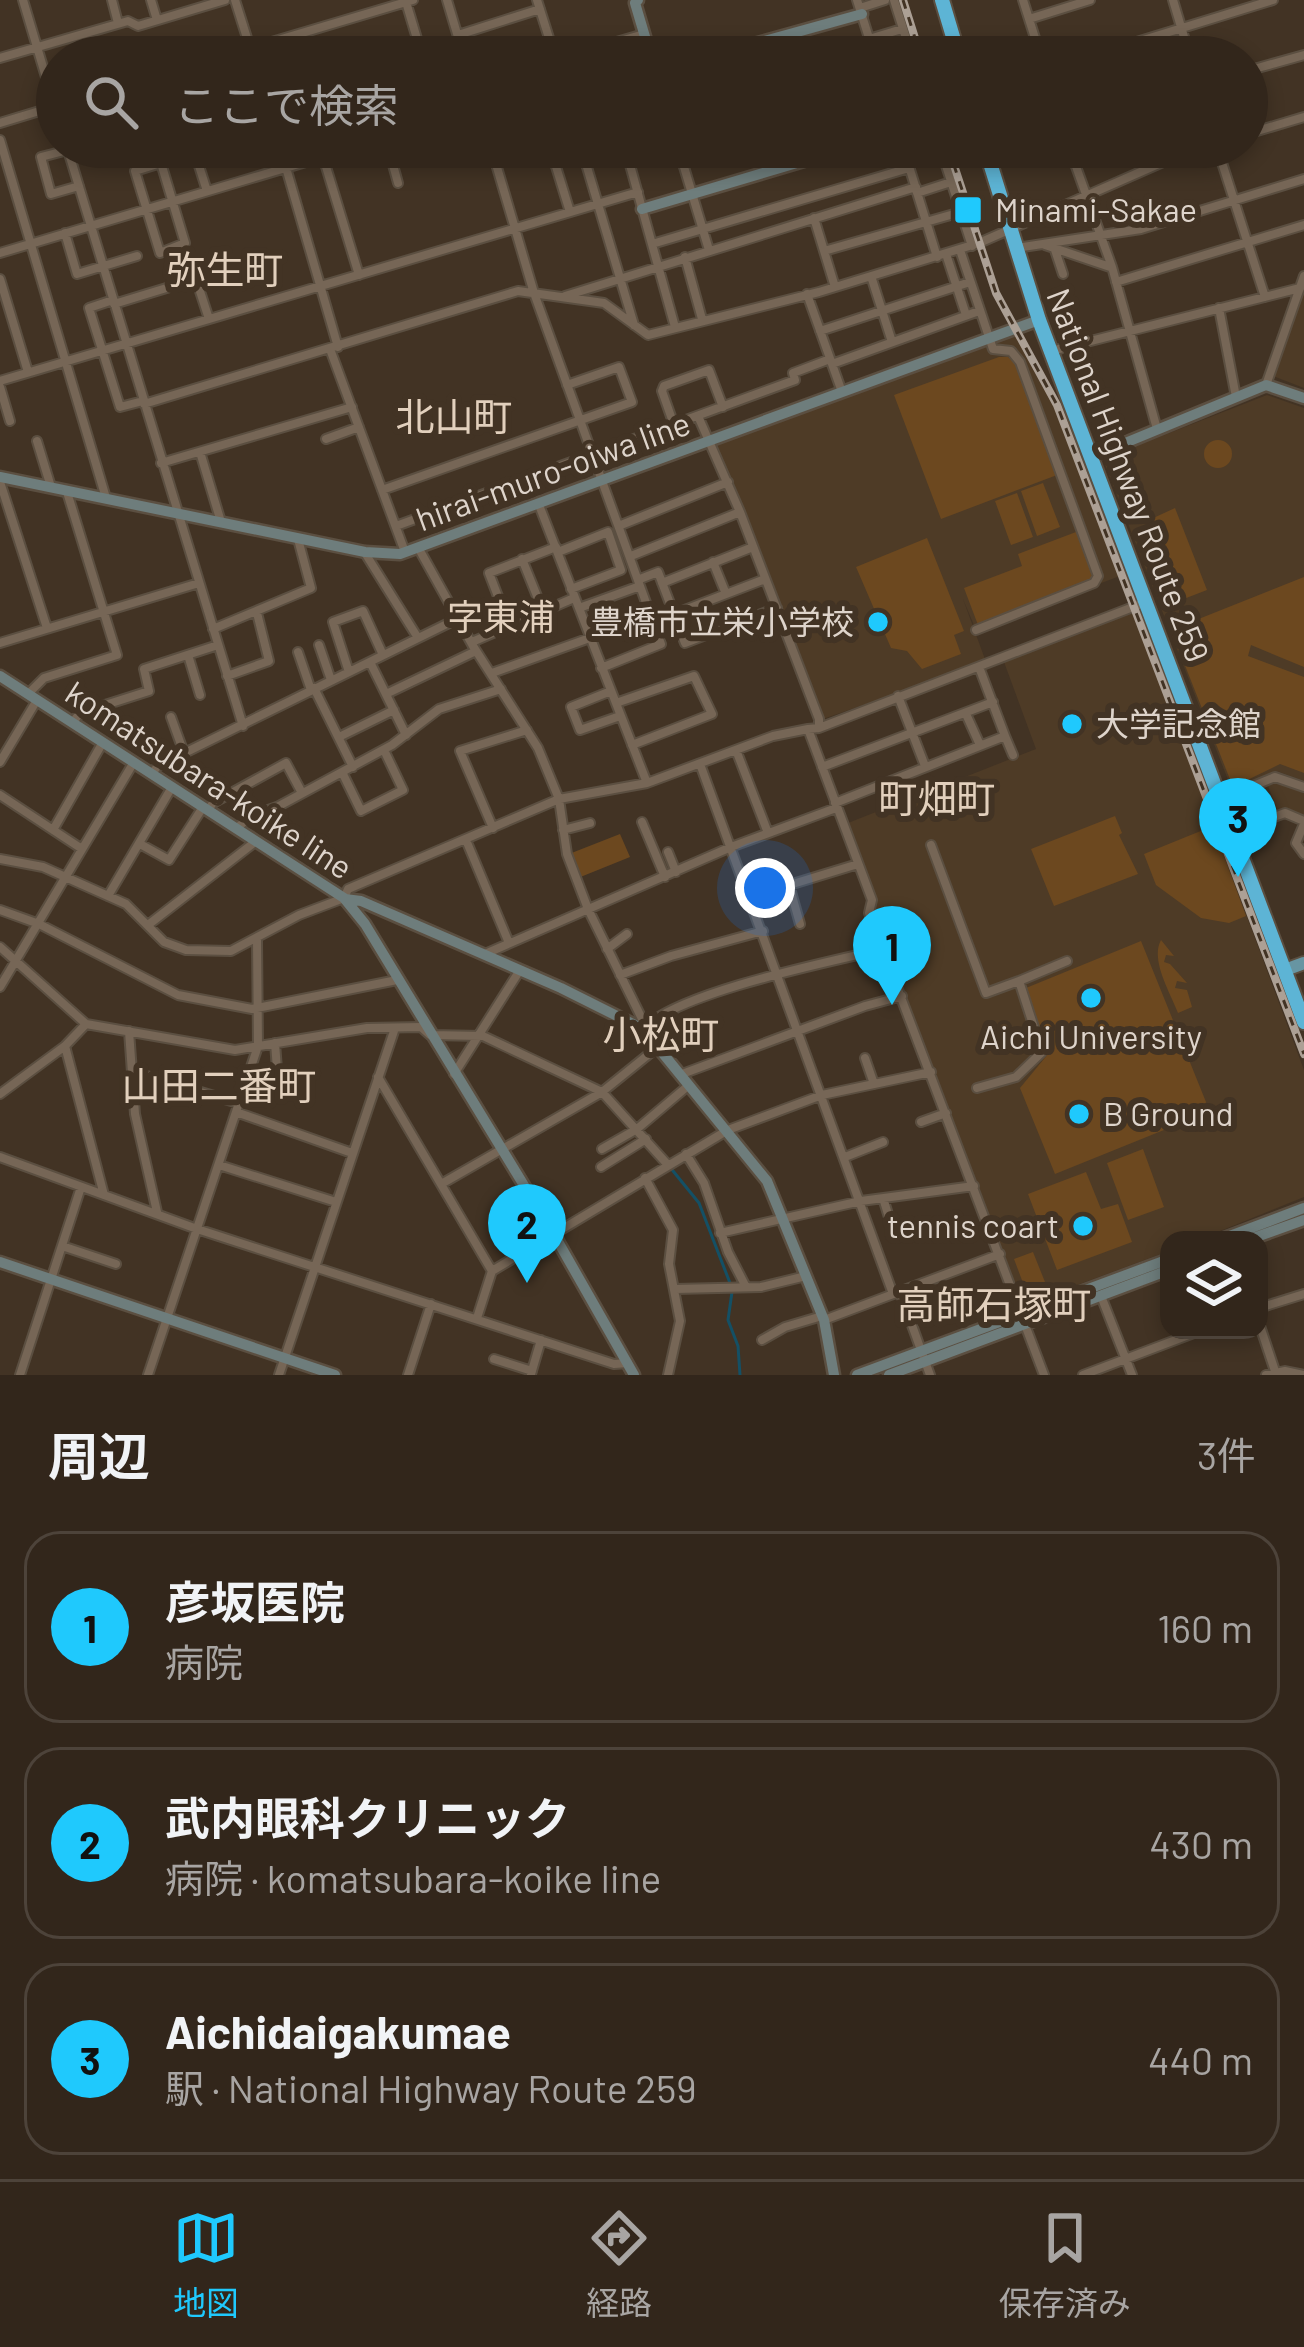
<!DOCTYPE html>
<html lang="ja">
<head>
<meta charset="utf-8">
<style>
  body { margin:0; font-family:Barlow,"Noto Sans JP",sans-serif; background:#3d3228; color:#f1f3f6 }
  .controls { position:absolute; right:36px; bottom:36px; display:grid; overflow:hidden; border-radius:24px; box-shadow:0 6px 18px #0003 }
  .controls button { width:108px; height:108px; display:grid; place-items:center; padding:0; border:0; border-bottom:3px solid #4d433a; background:#32261b; color:#f1f3f6; font:60px sans-serif }
  .you { position:absolute; left:765px; top:888px; width:42px; height:42px; margin:-30px; border:9px solid #fff; border-radius:50%; background:#1a73e8; box-shadow:0 0 0 18px #1a73e833 }
  .badge { display:grid; place-items:center; width:78px; height:78px; border-radius:50%; background:#1fc9fd; color:#111; font-size:39px; font-weight:700 }
  .pin { position:absolute; translate:-50% -99px; filter:drop-shadow(0 3px 6px #0008) }
  .pin::after { content:''; position:absolute; top:63px; width:42px; height:36px; background:inherit; clip-path:polygon(0 0,100% 0,50% 100%) }
  .list { margin:0; padding:0; list-style:none }
  h2 { display:flex; justify-content:space-between; align-items:center; height:156px; margin:0; padding:0 48px; font-size:51px }
  h2 small { font-size:39px; font-weight:400; color:#a8a5a3 }
  .list li { display:grid; grid-template-columns:78px 1fr auto; gap:36px; align-items:center; box-sizing:border-box; height:192px; margin:0 24px 24px; padding:0 24px; border:3px solid #4d433a; border-radius:36px }
  .list b { display:block; font-size:45px; white-space:nowrap }
  .list p { margin:0; font-size:39px; white-space:nowrap; color:#a8a5a3 }
  .list em { font-size:39px; font-style:normal; color:#a8a5a3 }
  .icon { flex:none; width:66px; height:66px; fill:none; stroke:currentColor; stroke-width:2; stroke-linecap:round; stroke-linejoin:round }
  .map { position:relative; flex:none; width:1304px; height:1375px; overflow:hidden }
  .search { position:absolute; background:#32261b; box-shadow:0 6px 18px #0003; left:36px; right:36px; top:36px; height:132px; display:flex; align-items:center; gap:30px; box-sizing:border-box; padding:0 42px; border-radius:66px; color:#a8a5a3; font-size:45px }
  .sheet { height:804px; background:#32261b }
  nav { display:flex; justify-content:space-around; align-items:center; box-sizing:border-box; height:168px; border-top:3px solid #4d433a; background:#32261b; font-size:33px; color:#a8a5a3 }
  nav a { display:grid; justify-items:center; gap:6px }
  nav .on { color:#1fc9fd }
  .map>svg:first-child { display:block }
</style>
</head>
<body>
<div class="map">
<svg width="1304" height="1375" viewBox="0 0 1304 1375">
  <rect width="100%" height="100%" fill="#423324"/>
  <!-- built -->
  <path fill="#4e3b26" d="M 1304,284 L 1304,388 L 1273,376 Z
    M 1016,334 L 1040,372 L 1055,404 L 1120,576 L 976,630 L 963,599 L 986,662 L 823,719 L 715,443 Z
    M 1267,395 L 1304,408 L 1304,781 L 1277,771 L 1232,790 L 1104,462 L 1105,458 Z
    M 1133,611 L 1224,845 L 1221,847 L 1304,1070 L 1304,1197 L 1198,1240 L 1169,1240 L 1169,1251 L 1023,1305 L 871,911 L 877,901 L 848,823 L 1036,749 L 1004,662 Z
    M 1276,783 L 1304,793 L 1304,817 L 1279,814 L 1268,786 Z"/>
  <!-- green -->
  <path fill="#6c481f" d="M 999,357 L 1008,357 L 1016,364 L 1057,475 L 941,519 L 894,395 Z
    M1204 454a14 14 0 1 1 28 0a14 14 0 1 1-28 0Z
    M 1043,483 L 1060,527 L 1037,536 L 1021,491 Z
    M 1017,493 L 1033,537 L 1011,545 L 995,501 Z
    M 1175,508 L 1207,590 L 1181,600 L 1149,520 Z
    M 1076,532 L 1095,581 L 978,625 L 964,588 L 1022,566 L 1018,554 Z
    M 927,538 L 964,631 L 954,635 L 961,654 L 922,669 L 907,651 L 891,648 L 856,567 Z
    M 1304,577 L 1304,667 L 1251,645 L 1248,656 L 1304,677 L 1304,773 L 1280,764 L 1233,787 L 1171,630 Z
    M 1115,816 L 1122,833 L 1119,835 L 1138,874 L 1054,906 L 1031,849 Z
    M 1213,826 L 1246,916 L 1229,923 L 1201,918 L 1156,885 L 1144,854 Z
    M 620,834 L 630,857 L 578,878 L 569,854 Z
    M 1161,940 L 1174,956 L 1166,955 L 1164,962 L 1170,964 L 1187,983 L 1177,981 L 1175,988 L 1187,990 L 1192,1007 L 1178,1013 C 1170,992 1150,960 1161,940 Z
    M 1141,941 L 1206,1102 L 1201,1115 L 1055,1174 L 1020,1088 L 1048,1054 L 1026,988 Z
    M 1143,1149 L 1164,1207 L 1128,1220 L 1107,1163 Z
    M 1086,1172 L 1101,1209 L 1118,1204 L 1132,1242 L 1057,1270 L 1028,1194 Z
    M 1033,1252 L 1049,1292 L 1029,1299 L 1014,1259 Z"/>
  <g fill="none" stroke-linecap="round" stroke-linejoin="round">
    <!-- stream -->
    <path stroke="#145065" stroke-width="3" d="M 669,1166 L 699,1203 L 730,1283
      M 732,1292 L 728,1320 L 738,1346 L 740,1375"/>
    <!-- street casing -->
    <g stroke="#5b4f41" stroke-width="12">
      <path id="street" d="M 23,0 L 57,114
        M 112,0 L 118,23
        M 151,0 L 157,20
        M 235,0 L 253,57
        M 447,0 L 464,57
        M 537,0 L 555,57
        M 857,0 L 875,57
        M 894,0 L 912,57
        M 1023,0 L 1041,57
        M 1173,0 L 1190,57
        M 406,2 L 418,42
        M 860,8 L 885,0
        M 1029,19 L 1090,0
        M 458,35 L 540,9
        M 869,39 L 902,29
        M 618,42 L 623,57
        M 760,42 L 764,57
        M 221,57 L 413,0
        M 523,57 L 521,50 L 550,41
        M 565,57 L 644,34
        M 836,57 L 872,46
        M 1088,57 L 1273,0
        M 0,58 L 128,21 L 138,26 L 225,0
        M 1247,71 L 1304,55
        M 0,123 L 56,106
        M 1247,134 L 1304,117
        M 0,140 L 106,498
        M 67,147 L 243,726
        M 193,147 L 207,191
        M 280,147 L 338,347
        M 320,147 L 359,275
        M 388,147 L 398,183
        M 491,147 L 534,293 L 640,586
        M 550,147 L 570,212
        M 581,147 L 634,325
        M 625,147 L 675,327
        M 678,147 L 709,250
        M 903,147 L 937,257
        M 940,147 L 972,246
        M 1069,147 L 1112,267 L 1157,429
        M 1217,147 L 1265,297
        M 68,150 L 41,157 L 51,194 L 79,186
        M 907,162 L 942,151
        M 161,163 L 185,243 L 160,253 L 135,171 Z
        M 917,193 L 951,182
        M 814,218 L 835,287
        M 65,233 L 77,274 L 137,256
        M 652,244 L 909,168
        M 1045,245 L 1110,267
        M 1016,248 L 1141,229 L 1304,179
        M 960,250 L 993,349 L 1011,351 L 1020,362 L 1098,576 L 1094,583 L 976,630
        M 1055,250 L 1063,274
        M 824,251 L 961,212
        M 0,253 L 356,147
        M 946,254 L 966,315
        M 685,257 L 702,319
        M 871,276 L 892,342
        M 0,279 L 28,372
        M 1116,282 L 1304,225
        M 807,294 L 842,392
        M 565,296 L 916,187
        M 113,300 L 89,308 L 120,407 L 143,401
        M 114,304 L 196,279 L 209,319
        M 1219,308 L 1236,397
        M 820,331 L 970,282
        M 330,349 L 405,552
        M 1051,351 L 1300,288
        M 832,364 L 979,311
        M 0,381 L 638,192
        M 1266,385 L 1304,276
        M 0,387 L 10,421
        M 144,404 L 518,291 L 604,303 L 648,335 L 819,292 L 979,243 L 1179,155 L 1205,147
        M 698,416 L 740,512 L 819,719 L 819,728 L 808,729 L 872,900 L 869,913 L 1044,1375
        M 674,425 L 662,391 L 664,386 L 709,370 L 723,407
        M 326,439 L 359,427
        M 37,441 L 51,487
        M 200,452 L 221,522
        M 161,463 L 352,407
        M 0,482 L 47,628
        M 382,490 L 632,402 L 619,367 L 567,385
        M 539,505 L 647,783
        M 621,525 L 728,482
        M 396,526 L 795,380 L 793,373 L 830,359
        M 419,549 L 473,646 L 538,748 L 559,799 L 567,854 L 588,909 L 645,1025
        M 558,552 L 608,532 L 621,570 L 571,589
        M 365,553 L 418,638
        M 631,556 L 740,512
        M 522,559 L 543,611
        M 713,562 L 726,594
        M 640,579 L 658,572 L 685,643 L 777,608
        M 662,583 L 753,547
        M 579,608 L 640,586 L 661,644 L 601,668
        M 674,614 L 765,579
        M 509,625 L 489,573 L 556,547
        M 213,629 L 311,588 L 298,539
        M 472,642 L 574,598
        M 0,643 L 199,583
        M 319,645 L 331,680
        M 298,652 L 311,690
        M 188,655 L 200,695
        M 370,662 L 406,735
        M 349,672 L 333,622 L 363,611 L 383,655
        M 492,673 L 651,616
        M 227,676 L 269,661 L 257,613
        M 314,688 L 353,767
        M 611,691 L 571,707 L 580,730 L 620,716
        M 28,694 L 44,678 L 117,655 L 67,492
        M 386,694 L 476,651
        M 898,696 L 925,766
        M 616,703 L 694,676 L 712,714 L 632,745
        M 966,714 L 980,745
        M 171,717 L 184,753
        M 73,722 L 80,713 L 149,691 L 144,669 L 218,645
        M 819,728 L 1146,602
        M 1005,736 L 1013,755
        M 339,737 L 394,710
        M 736,750 L 768,833
        M 0,762 L 37,700
        M 700,764 L 893,1294
        M 822,767 L 993,702
        M 342,772 L 361,811 L 403,790 L 384,750
        M 152,773 L 158,766 L 457,619
        M 0,795 L 82,849
        M 1221,799 L 1275,777 L 1304,787
        M 835,803 L 1005,736 L 979,667
        M 208,810 L 213,803 L 286,763 L 302,793
        M 642,822 L 665,877
        M 1304,824 L 1296,843 L 1304,854
        M 237,828 L 251,816 L 277,807 L 392,745 L 439,709 L 501,689
        M 493,828 L 460,751 L 527,730
        M 53,830 L 103,742
        M 563,830 L 590,823
        M 1234,832 L 1285,813 L 1304,821
        M 466,840 L 509,943
        M 140,844 L 169,860 L 203,807
        M 931,845 L 986,993 L 1019,981
        M 668,852 L 676,872
        M 0,859 L 43,867 L 126,904 L 164,942 L 186,950 L 231,951 L 299,915 L 344,898 L 348,889 L 559,799 L 647,783 L 773,736 L 808,729
        M 789,885 L 800,924
        M 108,896 L 172,787
        M 750,897 L 858,864
        M 0,910 L 39,924 L 178,995 L 252,1009 L 397,980
        M 148,925 L 255,842
        M 0,947 L 86,1024 L 235,1050 L 367,1028 L 421,1027 L 430,1035 L 483,1036 L 602,1092 L 668,1165
        M 607,949 L 627,934
        M 485,954 L 731,847 L 836,808
        M 620,975 L 671,956 L 763,931
        M 0,987 L 134,762
        M 643,1029 C 679,992 829,962 884,949
        M 129,1031 L 135,1114 L 157,1212
        M 275,1043 L 279,1096
        M 65,1046 L 104,1195
        M 865,1058 L 874,1084
        M 133,1072 L 238,1103
        M 454,1074 L 520,970
        M 682,1074 L 865,1006 L 902,996
        M 378,1077 L 492,1271 L 477,1318
        M 977,1088 L 1016,1077 L 1042,1052 L 1019,981 L 1067,961
        M 0,1094 L 65,1046 L 86,1024
        M 236,1112 L 352,1153
        M 921,1122 L 946,1113
        M 602,1149 L 637,1129 L 689,1085
        M 686,1154 L 704,1183 L 728,1252 L 746,1287
        M 0,1157 L 197,1229 L 614,1364 L 628,1363
        M 845,1157 L 883,1142
        M 219,1165 L 336,1202
        M 601,1167 L 646,1139
        M 645,1178 L 673,1230 L 669,1264 L 680,1321 L 668,1375
        M 443,1183 L 602,1092 L 659,1046
        M 883,1198 L 892,1227
        M 720,1233 L 861,1201 L 974,1186
        M 62,1246 L 116,1264
        M 492,1271 L 728,1130 L 822,1095 L 931,1072
        M 675,1289 L 761,1287 L 806,1276
        M 900,1292 L 930,1375
        M 1101,1296 L 1132,1375
        M 1259,1308 L 1304,1294
        M 824,1320 L 1000,1254
        M 1259,1323 L 1275,1371
        M 762,1340 L 785,1327 L 822,1316
        M 494,1359 L 532,1371
        M 531,1374 L 541,1340
        M 20,1375 L 81,1187
        M 148,1375 L 258,1046 L 257,940
        M 279,1375 L 395,1028
        M 408,1375 L 431,1304
        M 1083,1375 L 1202,1330
        M 1266,1375 L 1285,1371 L 1304,1375"/>
    </g>
    <!-- secondary casing -->
    <g stroke="#5b4f41" stroke-width="15">
      <path id="secondary" d="M 638,0 L 635,3 L 651,57
        M 707,57 L 862,14
        M 627,154 L 653,147
        M 642,209 L 851,147
        M 1091,457 L 1266,385 L 1304,398
        M 0,477 L 365,552 L 400,554 L 1039,320
        M 0,676 L 344,898 L 365,924 L 556,1238 L 634,1375
        M 345,899 L 361,901 L 561,988 L 643,1029 L 767,1181 L 824,1320 L 834,1375
        M 1219,1240 L 1304,1208
        M 1248,1240 L 1304,1220
        M 0,1262 L 335,1375
        M 857,1375 L 1169,1259
        M 889,1375 L 1169,1270"/>
    </g>
    <!-- primary casing -->
    <g stroke="#5b4f41" stroke-width="16">
      <path id="primary" d="M 1285,970 L 1304,963"/>
    </g>
    <!-- highway casing -->
    <g stroke="#5b4f41" stroke-width="18">
      <path id="highway" d="M 942,0 L 959,57
        M 985,147 L 1039,320 L 1304,1022"/>
    </g>
    <!-- street -->
    <use href="#street" stroke="#766656" stroke-width="8"/>
    <!-- secondary -->
    <use href="#secondary" stroke="#6e7d7c" stroke-width="10"/>
    <!-- primary -->
    <use href="#primary" stroke="#6795a2" stroke-width="12"/>
    <!-- highway -->
    <use href="#highway" stroke="#5db4d5" stroke-width="14"/>
    <!-- rail casing -->
    <g stroke="#aca095" stroke-width="8">
      <path id="rail" d="M 903,0 L 921,57
        M 948,147 L 996,293 L 1057,405 L 1304,1054"/>
    </g>
    <!-- rail -->
    <use href="#rail" stroke="#423324" stroke-width="3" stroke-dasharray="9" stroke-linecap="butt"/>
  </g>
  <!-- markers -->
  <g fill="#1fc9fd" stroke="#423324" stroke-width="4.5">
    <rect x="953" y="195" width="30" height="30" rx="6"/>
    <circle cx="878" cy="622" r="12"/>
    <circle cx="1072" cy="724" r="12"/>
    <circle cx="1091" cy="998" r="12"/>
    <circle cx="1079" cy="1114" r="12"/>
    <circle cx="1083" cy="1226" r="12"/>
  </g>
  <g text-anchor="middle" stroke-width="12" stroke-linejoin="round" paint-order="stroke">
    <!-- poi labels -->
    <g font-size="33" fill="#ded4cb" stroke="#423324" text-anchor="start">
      <text x="995" y="222">Minami-Sakae</text>
      <text x="854" y="634" text-anchor="end">豊橋市立栄小学校</text>
      <text x="1096" y="736">大学記念館</text>
      <text x="1091" y="1049" text-anchor="middle">Aichi University</text>
      <text x="1103" y="1126">B Ground</text>
      <text x="1059" y="1238" text-anchor="end">tennis coart</text>
    </g>
    <!-- street labels -->
    <g font-size="33" fill="#ded4cb" stroke="#423324">
      <text transform="translate(553 471) rotate(-20)" y="12">hirai-muro-oiwa line</text>
      <text transform="translate(1128 475) rotate(69)" y="12">National Highway Route 259</text>
      <text transform="translate(209 780) rotate(33)" y="12">komatsubara-koike line</text>
    </g>
    <!-- neighbourhood labels -->
    <g font-size="36" fill="#e2d0bd" stroke="#423324">
      <text x="501" y="630">字東浦</text>
    </g>
    <!-- quarter labels -->
    <g font-size="39" fill="#e2d0bd" stroke="#423324">
      <text x="225" y="284">弥生町</text>
      <text x="454" y="431">北山町</text>
      <text x="937" y="813">町畑町</text>
      <text x="661" y="1049">小松町</text>
      <text x="219" y="1100">山田二番町</text>
      <text x="994" y="1319">高師石塚町</text>
    </g>
  </g>
</svg>
<div class="controls">
<button><svg class="icon" aria-label="layers" viewBox="0 0 24 24"><path d="M12 4l9 5-9 5-9-5zM3 14l9 5 9-5"/></svg></button>
</div>
<div class="you"></div>
<div class="pin badge" style="left:892px;top:1005px">1</div>
<div class="pin badge" style="left:527px;top:1283px">2</div>
<div class="pin badge" style="left:1238px;top:877px">3</div>
<div class="search"><svg class="icon" aria-label="search" viewBox="0 0 24 24"><circle cx="10" cy="10" r="6"/><path d="M15 15l6 6"/></svg>ここで検索</div>
</div>
<section class="sheet">
<h2>周辺<small>3件</small></h2>
<ul class="list">
<li><span class="badge">1</span><div><b>彦坂医院</b><p>病院</p></div><em>160 m</em></li>
<li><span class="badge">2</span><div><b>武内眼科クリニック</b><p>病院 · komatsubara-koike line</p></div><em>430 m</em></li>
<li><span class="badge">3</span><div><b>Aichidaigakumae</b><p>駅 · National Highway Route 259</p></div><em>440 m</em></li>
</ul>
</section>
<nav>
<a class="on"><svg class="icon" aria-label="map" viewBox="0 0 24 24"><path d="M3 6l6-2 6 2 6-2v14l-6 2-6-2-6 2zM9 4v14M15 6v14"/></svg>地図</a>
<a><svg class="icon" aria-label="directions" viewBox="0 0 24 24"><path d="M12 3l9 9-9 9-9-9zM9 14v-3h6M13 9l2 2-2 2"/></svg>経路</a>
<a><svg class="icon" aria-label="saved" viewBox="0 0 24 24"><path d="M7 4h10v16l-5-4-5 4z"/></svg>保存済み</a>
</nav>
</body>
</html>
